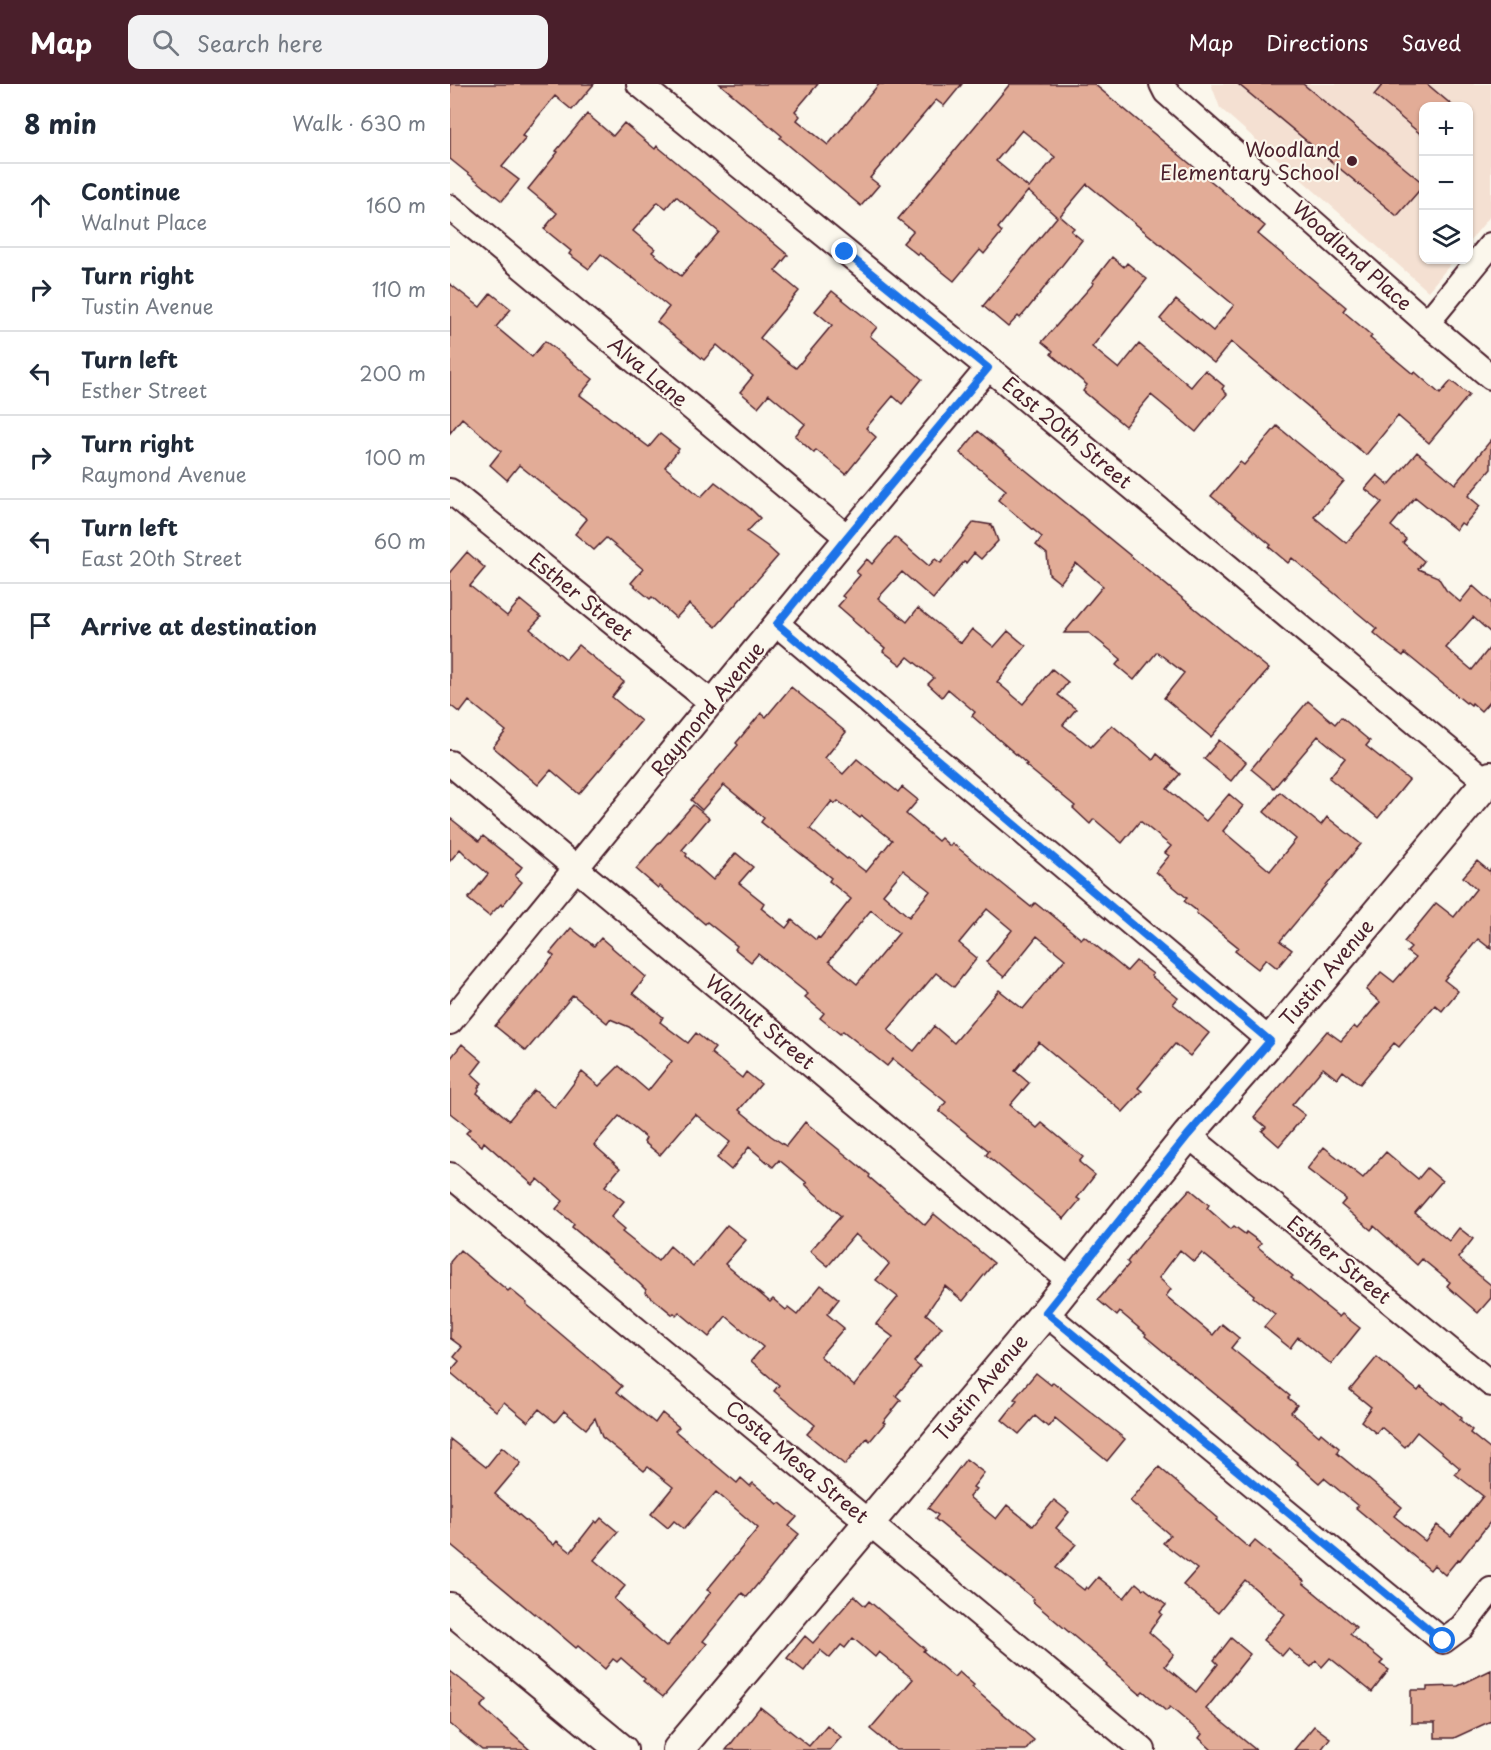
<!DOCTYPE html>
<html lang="en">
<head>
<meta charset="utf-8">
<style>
  body { margin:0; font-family:"Playpen Sans",sans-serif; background:#f2f2f3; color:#1f2937 }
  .controls { position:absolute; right:18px; top:18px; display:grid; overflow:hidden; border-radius:12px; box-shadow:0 2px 4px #0004 }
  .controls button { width:54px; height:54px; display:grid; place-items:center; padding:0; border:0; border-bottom:2px solid #e0e1e3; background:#fff; color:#1f2937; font:30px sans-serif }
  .stop { position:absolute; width:18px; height:18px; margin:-14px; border:4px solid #1a73e8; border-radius:50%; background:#fff }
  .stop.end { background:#1a73e8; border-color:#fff; box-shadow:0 2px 6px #0008 }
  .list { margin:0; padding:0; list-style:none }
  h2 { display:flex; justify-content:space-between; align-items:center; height:78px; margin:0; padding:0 24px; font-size:26px }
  h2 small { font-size:20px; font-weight:400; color:#747a83 }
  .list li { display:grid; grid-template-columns:39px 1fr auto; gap:18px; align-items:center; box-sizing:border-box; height:84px; padding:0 24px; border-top:2px solid #e0e1e3 }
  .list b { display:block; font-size:22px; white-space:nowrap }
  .list p { margin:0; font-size:20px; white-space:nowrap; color:#747a83 }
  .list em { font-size:20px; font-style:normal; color:#747a83 }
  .icon { flex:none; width:33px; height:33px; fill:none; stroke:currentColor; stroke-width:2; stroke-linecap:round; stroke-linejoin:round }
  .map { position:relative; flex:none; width:1041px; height:1666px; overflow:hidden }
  header { display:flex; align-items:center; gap:36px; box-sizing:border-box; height:84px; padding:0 30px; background:#4a1f2b; color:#fff }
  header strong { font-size:28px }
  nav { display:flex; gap:33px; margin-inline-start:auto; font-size:21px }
  .search { width:420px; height:54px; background:#f2f2f3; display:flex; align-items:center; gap:15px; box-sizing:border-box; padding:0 21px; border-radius:12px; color:#747a83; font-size:22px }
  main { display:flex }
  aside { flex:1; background:#fff }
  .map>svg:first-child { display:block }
</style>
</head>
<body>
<header>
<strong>Map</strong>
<div class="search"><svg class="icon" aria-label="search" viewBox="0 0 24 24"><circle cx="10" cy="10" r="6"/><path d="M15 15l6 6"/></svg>Search here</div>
<nav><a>Map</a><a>Directions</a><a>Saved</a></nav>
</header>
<main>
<aside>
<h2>8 min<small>Walk · 630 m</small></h2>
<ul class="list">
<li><svg class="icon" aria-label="ahead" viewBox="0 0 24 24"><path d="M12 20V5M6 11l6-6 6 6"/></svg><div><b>Continue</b><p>Walnut Place</p></div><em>160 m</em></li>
<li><svg class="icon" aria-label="right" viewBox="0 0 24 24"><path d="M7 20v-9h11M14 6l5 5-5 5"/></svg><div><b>Turn right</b><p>Tustin Avenue</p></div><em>110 m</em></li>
<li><svg class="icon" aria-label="left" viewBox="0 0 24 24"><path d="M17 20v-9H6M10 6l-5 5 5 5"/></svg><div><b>Turn left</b><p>Esther Street</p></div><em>200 m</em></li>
<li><svg class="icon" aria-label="right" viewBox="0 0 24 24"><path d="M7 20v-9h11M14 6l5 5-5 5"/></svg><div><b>Turn right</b><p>Raymond Avenue</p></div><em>100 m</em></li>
<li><svg class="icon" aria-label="left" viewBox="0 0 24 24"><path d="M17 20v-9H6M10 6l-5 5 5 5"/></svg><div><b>Turn left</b><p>East 20th Street</p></div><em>60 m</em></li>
<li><svg class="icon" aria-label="arrive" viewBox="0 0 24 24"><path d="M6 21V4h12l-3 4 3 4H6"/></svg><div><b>Arrive at destination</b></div></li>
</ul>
</aside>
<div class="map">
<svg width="1041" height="1666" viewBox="0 0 1041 1666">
  <rect width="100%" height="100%" fill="#fbf7ec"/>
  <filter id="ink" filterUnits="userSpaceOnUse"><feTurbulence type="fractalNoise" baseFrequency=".0167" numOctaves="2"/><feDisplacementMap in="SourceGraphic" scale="12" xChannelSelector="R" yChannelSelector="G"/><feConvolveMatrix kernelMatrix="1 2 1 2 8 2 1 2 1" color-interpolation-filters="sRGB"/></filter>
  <g filter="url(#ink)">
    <!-- built -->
    <path fill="#f4e0d2" d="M 761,0 L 1041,0 L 1041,131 L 1019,158 L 1018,22 L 974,22 L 974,176 L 1004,176 L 978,207 L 770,24 Z"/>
    <!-- building -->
    <path fill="#e2ac97" stroke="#4a1f2b" stroke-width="1.5" fill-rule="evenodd" d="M 0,0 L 144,0 L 122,26 L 105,12 L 72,52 L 76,54 L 52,83 L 69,96 L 52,117 L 0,75 Z
      M 270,0 L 368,0 L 345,27 L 350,32 L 347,36 L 378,61 L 429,0 L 512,0 L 494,22 L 486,16 L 420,94 L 429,101 L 411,122 L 330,54 L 332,52 Z
      M 560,0 L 644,0 L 815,142 L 808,150 L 896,223 L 893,227 L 922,252 L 920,254 L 963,290 L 965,288 L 990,310 L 1001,297 L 1019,311 L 979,359 L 948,332 L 916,371 L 781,258 L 764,279 L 710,235 L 726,216 L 763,247 L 784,221 L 637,100 L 610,132 L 624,144 L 621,147 L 632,156 L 576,227 L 570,234 L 568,232 L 558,243 L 533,222 L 607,133 L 578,107 L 548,144 L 552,148 L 534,170 L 530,166 L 504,197 L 469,169 L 468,171 L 453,159 L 463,147 L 448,135 ZM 572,46 L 605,73 L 579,104 L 546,77 Z
      M 788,0 L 853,0 L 974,100 L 974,101 L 947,132 Z
      M 933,0 L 977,0 L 1003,22 L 974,22 L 974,53 L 924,11 Z
      M 137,30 L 163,52 L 174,39 L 205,65 L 207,62 L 338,171 L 325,187 L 349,207 L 310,254 L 335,276 L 346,284 L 382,241 L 365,227 L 382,207 L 427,243 L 420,252 L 472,295 L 452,320 L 443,312 L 416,344 L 426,353 L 396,390 L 366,366 L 364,369 L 345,352 L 355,340 L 319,310 L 308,323 L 290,308 L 303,292 L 267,261 L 254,276 L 207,238 L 219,223 L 182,193 L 182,194 L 151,170 L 139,185 L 119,170 L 121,167 L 94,145 L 107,129 L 78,105 L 108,68 L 106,67 ZM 226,112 L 269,148 L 231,192 L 202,168 L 205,165 L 183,147 L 208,118 L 216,124 Z
      M 662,173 L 674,183 L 677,179 L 697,195 L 642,263 L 669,285 L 689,260 L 741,303 L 755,286 L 774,302 L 772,305 L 777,310 L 746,348 L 701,311 L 675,342 L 633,307 L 637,301 L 601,270 L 603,267 L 592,258 L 644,199 L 642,198 L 648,191 Z
      M 0,200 L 30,223 L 41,209 L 61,225 L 46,243 L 82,273 L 95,257 L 143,295 L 130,311 L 199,363 L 210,350 L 229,365 L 215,383 L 251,413 L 265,398 L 301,425 L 310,434 L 297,448 L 317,462 L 328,472 L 266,543 L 239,520 L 226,534 L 202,513 L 200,515 L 181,499 L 193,485 L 156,454 L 144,466 L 125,450 L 137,435 L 69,381 L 57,396 L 40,381 L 51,367 L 12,334 L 0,349 Z
      M 827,342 L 894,397 L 864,433 L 896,459 L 932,418 L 915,405 L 927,391 L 939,401 L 967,368 L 1005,400 L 1041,356 L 1041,385 L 1018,412 L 1030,422 L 1014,441 L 1011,439 L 1006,446 L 965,413 L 941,442 L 956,455 L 953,459 L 974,477 L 968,485 L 988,493 L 996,506 L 1010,518 L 1023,502 L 1041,518 L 1041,549 L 1023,533 L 996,564 L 1022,586 L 1041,562 L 1041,616 L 1031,627 L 1022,619 L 1021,621 L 1017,618 L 1016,619 L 955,569 L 953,572 L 938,561 L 924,549 L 927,545 L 842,474 L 838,479 L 819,463 L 821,461 L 761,412 L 790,378 L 794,381 Z
      M 528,347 L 819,585 L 761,653 L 714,614 L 734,589 L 707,568 L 684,596 L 666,581 L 671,575 L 639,549 L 614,549 L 653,502 L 626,479 L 610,499 L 599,490 L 597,470 L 586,461 L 592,453 L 548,416 L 556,406 L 510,369 Z
      M 524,438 L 542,441 L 548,457 L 531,475 L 524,469 L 516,479 L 514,478 L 483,515 L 452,488 L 428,514 L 457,538 L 468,524 L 511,559 L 522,545 L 544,563 L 558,547 L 576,562 L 547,598 L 573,620 L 602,585 L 618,598 L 608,611 L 626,625 L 613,641 L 641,663 L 662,641 L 703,676 L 707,670 L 730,690 L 717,705 L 756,737 L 779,710 L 793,722 L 773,747 L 820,787 L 846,755 L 814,728 L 830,708 L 871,741 L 877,733 L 911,760 L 830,857 L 842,866 L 827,884 L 816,875 L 808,885 L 785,867 L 788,863 L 746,829 L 747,827 L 734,817 L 737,814 L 706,788 L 719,772 L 715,769 L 721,762 L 690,737 L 672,759 L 644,735 L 640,740 L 623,724 L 625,722 L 575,681 L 577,680 L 522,632 L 525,628 L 498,605 L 492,613 L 478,600 L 484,594 L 458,573 L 451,581 L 433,567 L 435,564 L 402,536 L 403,535 L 388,522 L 395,514 L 392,512 L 410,491 L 406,488 L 417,475 L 422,480 L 445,453 L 479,482 L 485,475 L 491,479 Z
      M 17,468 L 35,484 L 20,502 L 57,532 L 70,516 L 91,533 L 80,545 L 116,575 L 128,561 L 174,598 L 162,613 L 191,637 L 129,710 L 101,686 L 88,701 L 43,663 L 56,647 L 19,617 L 10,629 L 0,621 L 0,488 Z
      M 341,603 L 396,648 L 375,674 L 393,690 L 407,675 L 448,708 L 452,703 L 468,716 L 456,730 L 488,757 L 491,754 L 500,762 L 502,759 L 581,823 L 585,819 L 594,826 L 595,825 L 631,855 L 634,852 L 677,887 L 686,877 L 703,890 L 701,892 L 728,914 L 723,920 L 759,949 L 740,972 L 725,960 L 688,1004 L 692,1007 L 673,1028 L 589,958 L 565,987 L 579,999 L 560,1021 L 587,1044 L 592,1039 L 633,1073 L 629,1078 L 645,1091 L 627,1114 L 630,1116 L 614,1135 L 536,1071 L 539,1067 L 489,1027 L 496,1018 L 443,975 L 437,982 L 393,947 L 390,950 L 370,934 L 374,929 L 355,913 L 358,910 L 308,870 L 301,878 L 285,865 L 287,862 L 257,838 L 255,840 L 210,802 L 208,804 L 186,785 L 243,721 L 259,734 L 232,766 L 237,770 L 236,772 L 263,796 L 286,769 L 303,783 L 289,799 L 314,819 L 311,824 L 336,844 L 342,836 L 366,856 L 368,853 L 370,854 L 401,815 L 379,797 L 381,794 L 311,738 L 314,734 L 274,701 L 252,726 L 241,716 L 288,661 L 286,659 L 311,629 L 316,633 ZM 382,717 L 385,720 L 388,717 L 410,734 L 412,732 L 442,756 L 416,788 L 398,774 L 397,775 L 360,745 ZM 453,786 L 480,807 L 459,833 L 433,810 ZM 537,825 L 562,846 L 536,878 L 554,893 L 587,852 L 615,875 L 573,925 L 549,906 L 504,959 L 484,942 L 464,967 L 438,946 L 486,889 L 504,903 L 527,874 L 509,859 ZM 421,826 L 449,849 L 407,900 L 379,877 Z
      M 858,617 L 885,640 L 891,633 L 920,657 L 916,662 L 959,696 L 928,734 L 879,694 L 895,674 L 868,652 L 824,704 L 801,685 Z
      M 769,656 L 796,678 L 781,697 L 754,675 Z
      M 0,734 L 29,757 L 33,752 L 72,783 L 65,792 L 72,798 L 52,822 L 51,820 L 39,832 L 18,815 L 38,790 L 17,772 L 10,765 L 0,777 Z
      M 1027,777 L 1039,787 L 1041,785 L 1041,865 L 1028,855 L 994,896 L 1008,907 L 992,927 L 985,921 L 949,963 L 944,959 L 910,1000 L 893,987 L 887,995 L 873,984 L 842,1021 L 855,1031 L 829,1062 L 812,1047 L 816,1043 L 804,1033 L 877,947 L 891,957 L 904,942 L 907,945 L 930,918 L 916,906 L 931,888 L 944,898 L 965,874 L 957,868 L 961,864 L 954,858 L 986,819 L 1004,833 L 1026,805 L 1013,793 Z
      M 121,844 L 144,862 L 151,854 L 196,893 L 183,909 L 213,933 L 210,938 L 238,959 L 246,949 L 265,964 L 261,969 L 292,994 L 296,988 L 311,1000 L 289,1026 L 321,1052 L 336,1062 L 355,1038 L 420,1091 L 419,1093 L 475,1141 L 484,1130 L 544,1179 L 513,1217 L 495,1202 L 476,1230 L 492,1243 L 464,1278 L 470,1283 L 446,1312 L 451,1316 L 433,1338 L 435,1339 L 420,1357 L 417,1354 L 395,1381 L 357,1350 L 365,1341 L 324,1307 L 329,1301 L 301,1277 L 313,1263 L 276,1232 L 259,1253 L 229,1228 L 226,1231 L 224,1229 L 222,1230 L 195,1208 L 196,1206 L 189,1199 L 122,1143 L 124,1140 L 106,1125 L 113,1117 L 88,1095 L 83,1101 L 34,1058 L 32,1062 L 16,1049 L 20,1045 L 0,1029 L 0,975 L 12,960 L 32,977 L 22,990 L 32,999 L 28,1004 L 29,1006 L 27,1009 L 59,1036 L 84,1006 L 105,1024 L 132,988 L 149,1002 L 169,982 L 198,1007 L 222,977 L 179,943 L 160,935 L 157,939 L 123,911 L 76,967 L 45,942 L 104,872 L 100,869 ZM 245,1030 L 280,1058 L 267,1074 L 281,1086 L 299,1063 L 323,1083 L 329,1076 L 357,1099 L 355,1100 L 361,1106 L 391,1132 L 360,1167 L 378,1182 L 405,1150 L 439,1180 L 426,1196 L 448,1213 L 426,1240 L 443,1253 L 404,1302 L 370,1272 L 394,1244 L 377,1230 L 389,1215 L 371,1201 L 347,1231 L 338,1224 L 336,1226 L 323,1215 L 320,1218 L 275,1180 L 296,1156 L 277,1141 L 243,1182 L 220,1162 L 208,1177 L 172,1148 L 175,1145 L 161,1133 L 174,1117 L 155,1102 L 170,1084 L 144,1061 L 169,1032 L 196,1054 L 194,1058 L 210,1071 Z
      M 874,1063 L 913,1094 L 936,1068 L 968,1095 L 977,1084 L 992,1097 L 965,1129 L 999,1157 L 1009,1144 L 1023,1155 L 1008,1174 L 1041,1201 L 1041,1214 L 1028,1229 L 997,1202 L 1000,1198 L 972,1175 L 967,1181 L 924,1142 L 921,1146 L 891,1121 L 896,1115 L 857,1085 Z
      M 740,1105 L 759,1121 L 757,1124 L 781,1145 L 784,1142 L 795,1150 L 796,1148 L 811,1159 L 808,1163 L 843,1192 L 841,1194 L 889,1233 L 892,1230 L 910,1244 L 881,1280 L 848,1253 L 840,1264 L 814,1243 L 825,1230 L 803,1213 L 804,1211 L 752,1169 L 744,1178 L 730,1166 L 709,1194 L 721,1205 L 716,1212 L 763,1251 L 772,1240 L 789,1254 L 781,1264 L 840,1312 L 838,1314 L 847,1321 L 841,1328 L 869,1352 L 871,1349 L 889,1364 L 887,1369 L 952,1423 L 944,1432 L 975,1457 L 987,1441 L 1001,1452 L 1033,1412 L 1005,1390 L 1010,1384 L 967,1348 L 955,1363 L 931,1343 L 926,1349 L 911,1337 L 921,1323 L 900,1306 L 927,1273 L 968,1307 L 971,1303 L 992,1320 L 993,1318 L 1012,1334 L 1010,1336 L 1022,1346 L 1020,1349 L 1041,1366 L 1041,1437 L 1010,1476 L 1008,1475 L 995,1491 L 984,1481 L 980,1486 L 906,1424 L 908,1422 L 874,1394 L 869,1399 L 846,1379 L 847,1378 L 695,1252 L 696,1250 L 670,1228 L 667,1232 L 648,1216 L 679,1180 L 677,1178 L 698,1151 Z
      M 10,1166 L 58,1207 L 60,1205 L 77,1219 L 76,1220 L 92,1233 L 92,1234 L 172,1302 L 167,1308 L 205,1339 L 212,1329 L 229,1343 L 225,1347 L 287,1399 L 291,1394 L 300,1402 L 303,1399 L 328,1420 L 330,1419 L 347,1433 L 339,1442 L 349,1450 L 297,1513 L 292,1509 L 253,1557 L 257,1560 L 213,1613 L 193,1597 L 195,1595 L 171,1574 L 167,1578 L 163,1575 L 155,1585 L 128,1562 L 126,1564 L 85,1529 L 84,1530 L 0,1460 L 0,1355 L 36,1383 L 52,1363 L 71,1379 L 45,1410 L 104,1461 L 107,1457 L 121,1468 L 145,1437 L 147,1439 L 151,1434 L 168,1448 L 144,1476 L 175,1502 L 164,1515 L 180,1530 L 179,1531 L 216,1563 L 261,1508 L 257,1506 L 308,1444 L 266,1408 L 234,1445 L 224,1437 L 218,1444 L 201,1430 L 223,1403 L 198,1383 L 194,1387 L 152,1353 L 145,1334 L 136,1345 L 114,1327 L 105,1338 L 89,1325 L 78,1338 L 54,1318 L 46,1327 L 0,1288 L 9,1277 L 4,1273 L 12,1263 L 0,1254 L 0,1178 Z
      M 586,1289 L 601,1301 L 603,1298 L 675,1355 L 657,1377 L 605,1334 L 598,1343 L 585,1332 L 569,1350 L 552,1336 L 567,1317 L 564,1315 Z
      M 516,1375 L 534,1389 L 523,1403 L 526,1405 L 519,1413 L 546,1435 L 557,1421 L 583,1442 L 604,1416 L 619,1428 L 606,1444 L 626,1460 L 606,1484 L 634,1506 L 636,1503 L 638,1505 L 648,1493 L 674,1514 L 686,1499 L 693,1505 L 694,1504 L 716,1521 L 710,1528 L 712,1530 L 699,1548 L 724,1570 L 715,1582 L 746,1608 L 768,1580 L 764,1576 L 781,1554 L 800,1570 L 756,1625 L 806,1666 L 762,1666 L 749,1654 L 752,1650 L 720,1623 L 716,1627 L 693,1607 L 690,1610 L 657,1582 L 658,1581 L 582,1517 L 584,1515 L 485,1435 L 488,1431 L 478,1424 Z
      M 709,1383 L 768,1434 L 766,1436 L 799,1464 L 805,1457 L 854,1497 L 853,1499 L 906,1543 L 900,1550 L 933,1577 L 930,1580 L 939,1586 L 922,1608 L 880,1574 L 872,1583 L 866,1577 L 861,1583 L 838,1565 L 832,1572 L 813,1556 L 835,1530 L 795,1496 L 768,1529 L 733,1501 L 747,1485 L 713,1459 L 720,1451 L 680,1417 Z
      M 404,1512 L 415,1522 L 419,1517 L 475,1565 L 473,1567 L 504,1593 L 509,1588 L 524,1601 L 522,1603 L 584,1656 L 576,1666 L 446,1666 L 420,1645 L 463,1595 L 429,1568 L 425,1573 L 403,1554 L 395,1564 L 391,1561 L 380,1574 L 370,1566 L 354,1587 L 337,1574 L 355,1552 L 363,1559 Z
      M 1041,1586 L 1041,1637 L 1004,1654 L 985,1654 L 985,1639 L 961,1639 L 961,1606 L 977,1606 L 977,1603 L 1008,1602 Z
      M 0,1587 L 37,1616 L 31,1623 L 80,1666 L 32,1666 L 0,1640 Z
      M 310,1623 L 359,1662 L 377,1641 L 391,1653 L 380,1666 L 276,1666 Z
      M 864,1642 L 880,1654 L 871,1666 L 844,1666 Z"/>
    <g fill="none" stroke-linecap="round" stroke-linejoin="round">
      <!-- minor casing -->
      <g stroke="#4a1f2b" stroke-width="28">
        <path id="minor" d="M 189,0 L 546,290 L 1041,701
          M 712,0 L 716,8 L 977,239 L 1041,293
          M 0,123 L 397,453
          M 977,239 L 1041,161
          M 0,407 L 262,619
          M 327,540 L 820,957
          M 0,679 L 620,1197
          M 0,938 L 397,453 L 538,284
          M 738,1051 L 1041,1300
          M 0,1091 L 693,1666
          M 595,1229 L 993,1557 L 1012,1543 L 1041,1506"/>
      </g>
      <!-- tertiary casing -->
      <g stroke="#4a1f2b" stroke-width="34">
        <path id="tertiary" d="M 0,1524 L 172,1666
          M 228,1666 L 595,1229 L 738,1051 L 820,957 L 1041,693"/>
      </g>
      <!-- minor -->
      <use href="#minor" stroke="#fbf7ec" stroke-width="24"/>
      <!-- tertiary -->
      <use href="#tertiary" stroke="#fbf7ec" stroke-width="30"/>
    </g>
  </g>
  <g fill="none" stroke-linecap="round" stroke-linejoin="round" filter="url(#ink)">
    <!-- route -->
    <path stroke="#1a73e8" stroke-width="8" d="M 395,168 L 538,284 L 397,453 L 327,540 L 820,957 L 738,1051 L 596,1228 L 993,1557"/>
  </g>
  <!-- markers -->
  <circle fill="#4a1f2b" stroke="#fbf7ec" stroke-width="2" cx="902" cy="77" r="6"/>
  <g text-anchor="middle" stroke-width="4.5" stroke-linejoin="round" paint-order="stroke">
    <!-- poi labels -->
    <g font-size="20" fill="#4a1f2b" stroke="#fbf7ec" text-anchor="end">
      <text x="890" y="73">Woodland<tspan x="890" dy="23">Elementary School</tspan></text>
    </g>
    <!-- street labels -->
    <g font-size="20" fill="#4a1f2b" stroke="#fbf7ec">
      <text transform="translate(902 172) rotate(42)" y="7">Woodland Place</text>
      <text transform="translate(198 288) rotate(40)" y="7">Alva Lane</text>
      <text transform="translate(617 349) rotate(40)" y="7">East 20th Street</text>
      <text transform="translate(131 513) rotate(39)" y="7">Esther Street</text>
      <text transform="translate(258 625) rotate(-51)" y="7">Raymond Avenue</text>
      <text transform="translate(877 889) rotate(-50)" y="7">Tustin Avenue</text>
      <text transform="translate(310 938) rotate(40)" y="7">Walnut Street</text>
      <text transform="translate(889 1176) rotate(39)" y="7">Esther Street</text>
      <text transform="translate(531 1304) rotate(-50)" y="7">Tustin Avenue</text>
      <text transform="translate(347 1378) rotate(40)" y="7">Costa Mesa Street</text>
    </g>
  </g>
</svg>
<div class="controls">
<button>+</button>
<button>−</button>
<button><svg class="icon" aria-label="layers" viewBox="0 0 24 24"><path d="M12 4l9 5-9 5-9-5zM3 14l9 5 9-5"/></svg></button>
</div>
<div class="stop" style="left:993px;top:1557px"></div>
<div class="stop end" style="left:395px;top:168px"></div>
</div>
</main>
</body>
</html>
